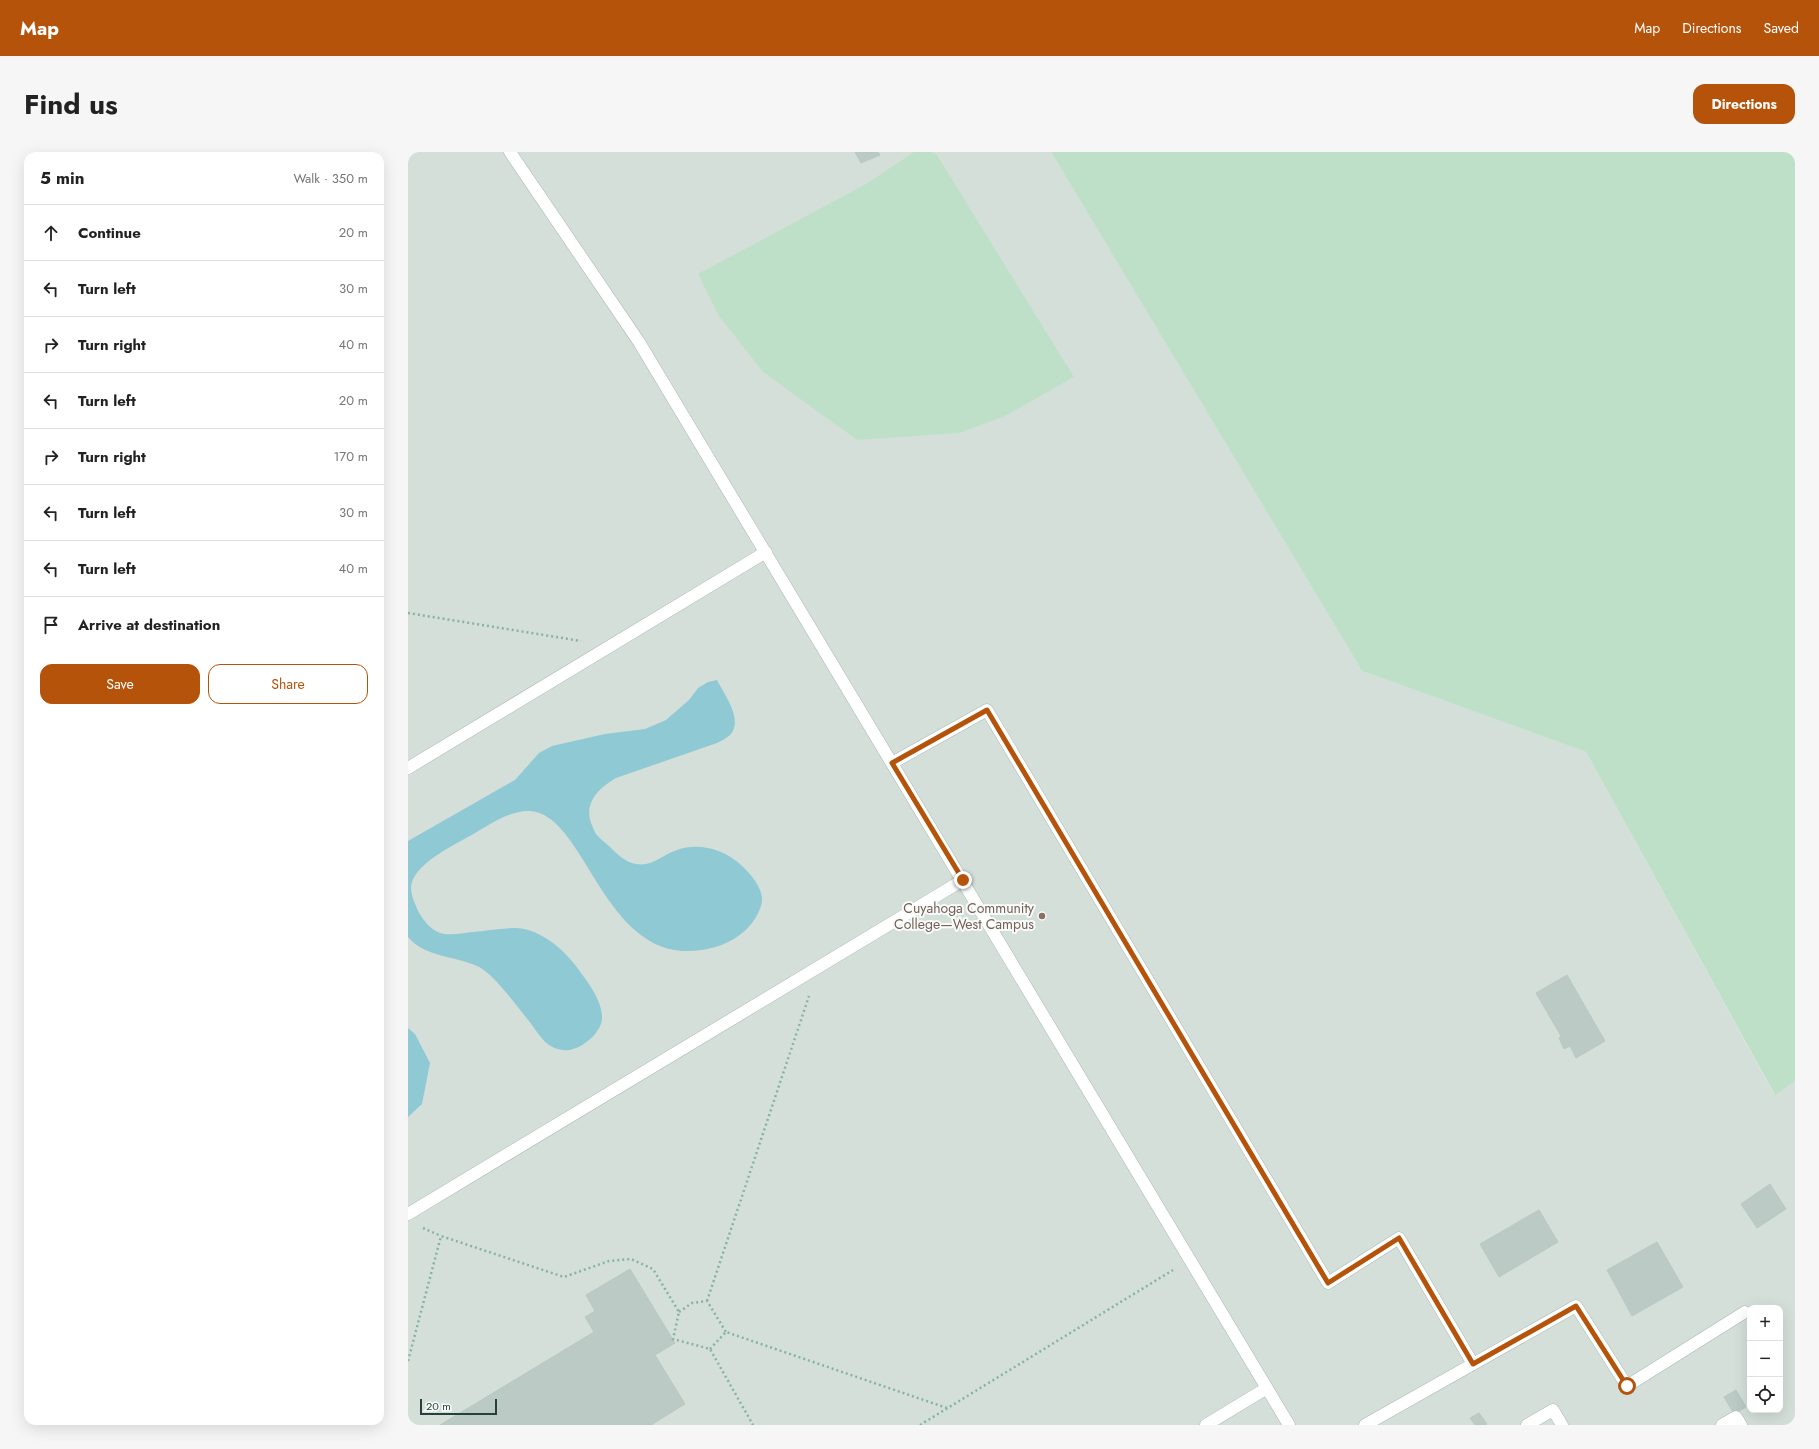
<!DOCTYPE html>
<html lang="en">
<head>
<meta charset="utf-8">
<style>
  body { margin:0; font-family:Jost,sans-serif; background:#f6f6f6; color:#222 }
  .controls { position:absolute; right:12px; bottom:12px; display:grid; overflow:hidden; border-radius:8px; box-shadow:0 4px 16px #0002 }
  .controls button { width:36px; height:36px; display:grid; place-items:center; padding:0; border:0; border-bottom:1px solid #e0e0e0; background:#fff; color:#222; font:20px sans-serif }
  .scale { position:absolute; left:12px; bottom:10px; width:77px; box-sizing:border-box; padding-left:4px; border:2px solid #24423a; border-top:0; font-size:11px; line-height:14px; white-space:nowrap; color:#24423a; -webkit-text-stroke:3px #f7fbf9; paint-order:stroke }
  .stop { position:absolute; width:12px; height:12px; margin:-9px; border:3px solid #b45309; border-radius:50%; background:#fff }
  .stop.end { background:#b45309; border-color:#fff; box-shadow:0 1px 4px #0008 }
  .list { margin:0; padding:0; list-style:none }
  h2 { display:flex; justify-content:space-between; align-items:center; height:52px; margin:0; padding:0 16px; font-size:17px }
  h2 small { font-size:13px; font-weight:400; color:#767676 }
  .list li { display:grid; grid-template-columns:26px 1fr auto; gap:12px; align-items:center; box-sizing:border-box; height:56px; padding:0 16px; border-top:1px solid #e0e0e0 }
  .list b { display:block; font-size:15px; white-space:nowrap }
  .list em { font-size:13px; font-style:normal; color:#767676 }
  .actions { display:flex; gap:8px; padding:12px 16px }
  .actions a { flex:1; padding:9px 0; border:1px solid #b45309; border-radius:12px; text-align:center; font-size:14px; color:#b45309 }
  .actions .main { background:#b45309; color:#fff }
  .icon { flex:none; width:22px; height:22px; fill:none; stroke:currentColor; stroke-width:2; stroke-linecap:round; stroke-linejoin:round }
  .map { position:relative; flex:none; width:1387px; height:1273px; overflow:hidden; border-radius:12px }
  header { display:flex; align-items:center; gap:24px; box-sizing:border-box; height:56px; padding:0 20px; background:#b45309; color:#fff }
  header strong { font-size:19px }
  nav { display:flex; gap:22px; margin-inline-start:auto; font-size:14px }
  .intro { display:flex; align-items:center; justify-content:space-between; box-sizing:border-box; height:96px; padding:0 24px }
  h1 { margin:0; font-size:28px }
  .button { padding:10px 18px; border-radius:12px; background:#b45309; color:#fff; font-size:14px; font-weight:700 }
  main { display:flex; gap:24px; padding:0 24px }
  aside { flex:1; background:#fff; border-radius:12px; box-shadow:0 4px 16px #0002 }
  .map>svg:first-child { display:block }
</style>
</head>
<body>
<header>
<strong>Map</strong>
<nav><a>Map</a><a>Directions</a><a>Saved</a></nav>
</header>
<div class="intro"><h1>Find us</h1><a class="button">Directions</a></div>
<main>
<aside>
<h2>5 min<small>Walk · 350 m</small></h2>
<ul class="list">
<li><svg class="icon" aria-label="ahead" viewBox="0 0 24 24"><path d="M12 20V5M6 11l6-6 6 6"/></svg><div><b>Continue</b></div><em>20 m</em></li>
<li><svg class="icon" aria-label="left" viewBox="0 0 24 24"><path d="M17 20v-9H6M10 6l-5 5 5 5"/></svg><div><b>Turn left</b></div><em>30 m</em></li>
<li><svg class="icon" aria-label="right" viewBox="0 0 24 24"><path d="M7 20v-9h11M14 6l5 5-5 5"/></svg><div><b>Turn right</b></div><em>40 m</em></li>
<li><svg class="icon" aria-label="left" viewBox="0 0 24 24"><path d="M17 20v-9H6M10 6l-5 5 5 5"/></svg><div><b>Turn left</b></div><em>20 m</em></li>
<li><svg class="icon" aria-label="right" viewBox="0 0 24 24"><path d="M7 20v-9h11M14 6l5 5-5 5"/></svg><div><b>Turn right</b></div><em>170 m</em></li>
<li><svg class="icon" aria-label="left" viewBox="0 0 24 24"><path d="M17 20v-9H6M10 6l-5 5 5 5"/></svg><div><b>Turn left</b></div><em>30 m</em></li>
<li><svg class="icon" aria-label="left" viewBox="0 0 24 24"><path d="M17 20v-9H6M10 6l-5 5 5 5"/></svg><div><b>Turn left</b></div><em>40 m</em></li>
<li><svg class="icon" aria-label="arrive" viewBox="0 0 24 24"><path d="M6 21V4h12l-3 4 3 4H6"/></svg><div><b>Arrive at destination</b></div></li>
</ul>
<div class="actions"><a class="main">Save</a><a>Share</a></div>
</aside>
<div class="map">
<svg width="1387" height="1273" viewBox="0 0 1387 1273">
  <rect width="100%" height="100%" fill="#e6efeb"/>
  <!-- built -->
  <path fill="#d4dfda" fill-rule="evenodd" d="M 0,0 L 643,0 L 954,519 L 1178,600 L 1366,942 L 1387,929 L 1387,1273 L 0,1273 ZM 1342,1156 L 1372,1156 L 1372,1258 L 1342,1258 Z"/>
  <!-- green -->
  <path fill="#bfe0c8" d="M 506,0 L 522,0 L 529,3 L 666,225 L 595,265 L 551,281 L 449,288 L 355,220 L 311,164 L 290,122 L 458,32 Z
    M 643,0 L 1387,0 L 1387,929 L 1367,943 L 1178,600 L 954,519 Z"/>
  <!-- water -->
  <path fill="#8ec9d4" d="M 309,528 C 316,542 336,568 322,583 C 319,586 313,589 309,591 L 208,626 C 191,636 176,650 183,671 C 185,675 186,679 188,682 C 192,687 198,691 202,695 C 210,703 217,710 228,712 C 245,715 255,702 269,698 C 291,690 317,698 333,713 C 342,721 352,733 354,745 C 355,758 343,775 333,782 C 316,795 295,800 274,799 C 193,793 175,662 122,659 C 100,658 77,676 58,686 C 41,696 5,713 3,735 C 3,744 7,751 10,759 C 15,768 22,777 32,781 C 42,784 54,781 64,780 C 78,779 93,776 108,776 C 134,777 159,800 173,821 C 182,833 195,851 194,867 C 193,880 177,894 165,897 C 157,900 147,897 141,893 C 134,888 129,880 124,873 C 113,859 101,843 88,829 C 83,824 76,817 69,814 C 47,804 16,805 0,785 L 0,689 L 107,628 L 131,601 L 144,594 L 197,582 L 237,577 L 258,568 L 281,548 L 290,536 L 300,530 Z
    M 0,876 L 7,882 L 22,911 L 14,952 L 0,965 Z"/>
  <!-- building -->
  <path fill="#bbcac4" stroke="#b8c9c2" d="M 447,0 L 470,0 L 472,3 L 453,11 Z
    M 1159,823 L 1197,889 L 1168,906 L 1162,894 L 1156,897 L 1151,886 L 1153,884 L 1128,841 Z
    M 1362,1032 L 1378,1057 L 1349,1076 L 1333,1052 Z
    M 1131,1058 L 1150,1090 L 1091,1125 L 1072,1092 Z
    M 1249,1090 L 1275,1135 L 1224,1164 L 1199,1118 Z
    M 222,1117 L 267,1191 L 247,1203 L 277,1252 L 243,1273 L 32,1273 L 186,1180 L 177,1165 L 187,1159 L 178,1143 Z
    M 1328,1238 L 1338,1255 L 1326,1262 L 1316,1245 Z
    M 1071,1261 L 1079,1272 L 1077,1273 L 1067,1273 L 1062,1266 Z"/>
  <g fill="none" stroke-linecap="round" stroke-linejoin="round">
    <!-- service casing -->
    <g stroke="#a8b8b2" stroke-width="13">
      <path id="service" d="M 102,0 L 231,190 L 881,1273
        M 484,611 L 579,558 L 920,1131 L 991,1086 L 1065,1212
        M 0,616 L 358,400
        M 0,1062 L 555,728
        M 798,1273 L 859,1236
        M 957,1273 L 1168,1154 L 1219,1234 L 1337,1160
        M 1119,1273 L 1145,1258 L 1154,1273
        M 1314,1273 L 1328,1265 L 1333,1273"/>
    </g>
    <!-- path -->
    <path stroke="#86b3a5" stroke-width="2.5" stroke-dasharray="2 3" stroke-linecap="butt" d="M 0,461 L 173,489
      M 15,1076 L 33,1084
      M 299,1149 L 401,844
      M 271,1160 L 284,1151 L 299,1149 L 318,1180
      M 302,1197 L 318,1180 L 539,1256
      M 0,1209 L 33,1084 L 156,1125 L 201,1109 L 223,1107 L 245,1117 L 271,1160 L 265,1187 L 302,1197 L 345,1273
      M 512,1273 L 765,1118"/>
    <!-- service -->
    <use href="#service" stroke="#fff" stroke-width="12"/>
  </g>
  <g fill="none" stroke-linecap="round" stroke-linejoin="round">
    <!-- route -->
    <path stroke="#b45309" stroke-width="5" d="M 555,728 L 484,611 L 579,558 L 920,1131 L 991,1086 L 1065,1212 L 1168,1154 L 1219,1234"/>
  </g>
  <!-- markers -->
  <circle fill="#8d6e63" stroke="#f7fbf9" stroke-width="1.5" cx="634" cy="764" r="4"/>
  <g text-anchor="middle" stroke-width="4" stroke-linejoin="round" paint-order="stroke">
    <!-- education labels -->
    <g font-size="14" fill="#785e54" stroke="#f7fbf9" text-anchor="end">
      <text x="626" y="761">Cuyahoga Community<tspan x="626" dy="16">College—West Campus</tspan></text>
    </g>
  </g>
</svg>
<div class="controls">
<button>+</button>
<button>−</button>
<button><svg class="icon" aria-label="locate" viewBox="0 0 24 24"><circle cx="12" cy="12" r="6"/><path d="M12 2v4M12 18v4M2 12h4M18 12h4"/></svg></button>
</div>
<div class="scale">20 m</div>
<div class="stop" style="left:1219px;top:1234px"></div>
<div class="stop end" style="left:555px;top:728px"></div>
</div>
</main>
</body>
</html>
